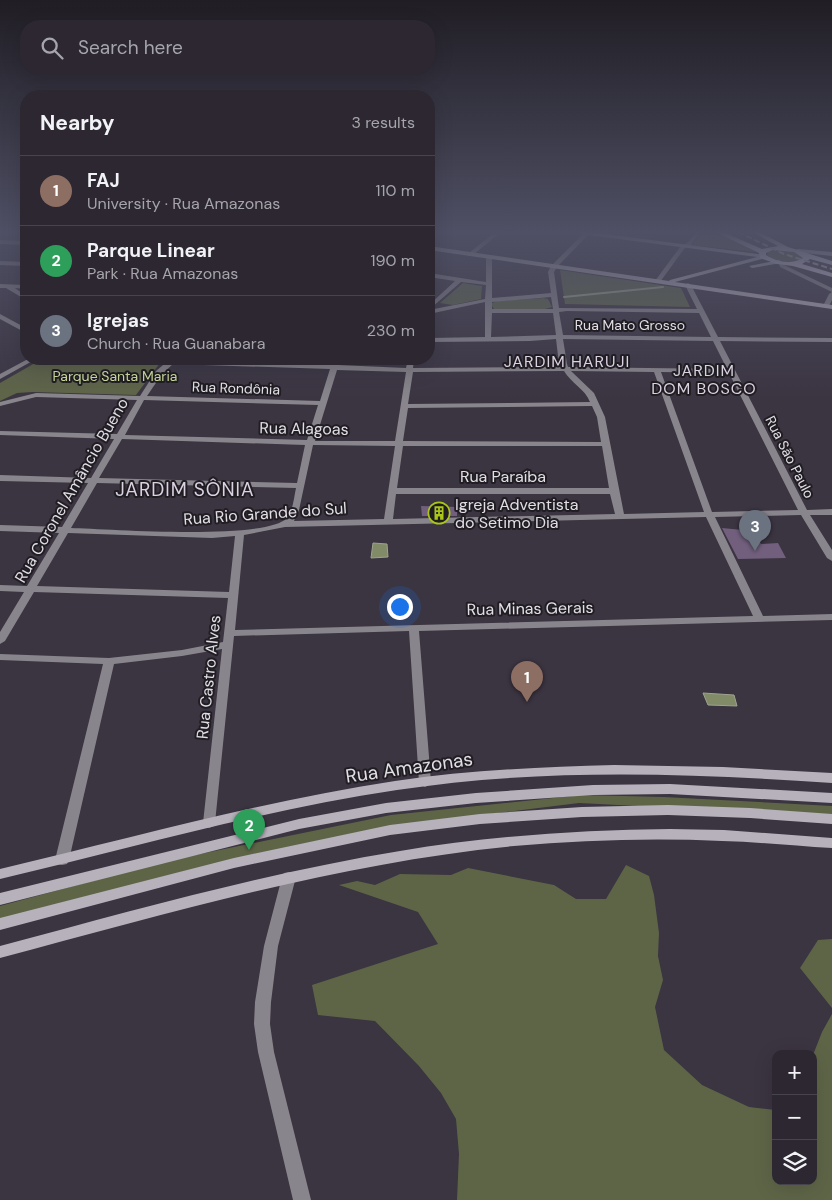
<!DOCTYPE html>
<html lang="en">
<head>
<meta charset="utf-8">
<style>
  body { margin:0; font-family:"DM Sans",sans-serif; background:#342f39; color:#f1f3f6 }
  .controls { position:absolute; right:15px; bottom:15px; display:grid; overflow:hidden; border-radius:10px; box-shadow:0 5px 20px #0002 }
  .controls button { width:45px; height:45px; display:grid; place-items:center; padding:0; border:0; border-bottom:1px solid #48444d; background:#2c2731; color:#f1f3f6; font:25px sans-serif }
  .you { position:absolute; left:399px; top:606px; width:18px; height:18px; margin:-12px; border:4px solid #fff; border-radius:50%; background:#1a73e8; box-shadow:0 0 0 8px #1a73e833 }
  .badge { display:grid; place-items:center; width:32px; height:32px; border-radius:50%; background:#8c9099; color:#fff; font-size:16px; font-weight:700 }
  .pin { position:absolute; translate:-50% -41px; filter:drop-shadow(0 1px 2px #0008) }
  .pin::after { content:''; position:absolute; top:26px; width:18px; height:15px; background:inherit; clip-path:polygon(0 0,100% 0,50% 100%) }
  .list { margin:0; padding:0; list-style:none }
  h2 { display:flex; justify-content:space-between; align-items:center; height:65px; margin:0; padding:0 20px; font-size:21px }
  h2 small { font-size:16px; font-weight:400; color:#a6a5ab }
  .list li { display:grid; grid-template-columns:32px 1fr auto; gap:15px; align-items:center; box-sizing:border-box; height:70px; padding:0 20px; border-top:1px solid #48444d }
  .list b { display:block; font-size:19px; white-space:nowrap }
  .list p { margin:0; font-size:16px; white-space:nowrap; color:#a6a5ab }
  .list em { font-size:16px; font-style:normal; color:#a6a5ab }
  .icon { flex:none; width:28px; height:28px; fill:none; stroke:currentColor; stroke-width:2; stroke-linecap:round; stroke-linejoin:round }
  .map { position:relative; flex:none; width:832px; height:1200px; overflow:hidden }
  .search { position:absolute; background:#2c2731; box-shadow:0 5px 20px #0002; left:20px; top:20px; width:415px; height:55px; display:flex; align-items:center; gap:12px; box-sizing:border-box; padding:0 18px; border-radius:20px; color:#a6a5ab; font-size:19px }
  .panel { position:absolute; background:#2c2731; box-shadow:0 5px 20px #0002; left:20px; top:90px; width:415px; height:275px; border-radius:20px }
  .map>svg:first-child { display:block }
</style>
</head>
<body>
<div class="map">
<svg width="832" height="1200" viewBox="0 0 832 1200">
  <rect width="100%" height="100%" fill="#3b3441"/>
  <!-- green -->
  <path fill="#5e6547" d="M 702,232 L 714,232 L 756,252 L 692,245 Z
    M 774,250 L 794,251 L 804,257 C 795,265 776,262 767,255 L 768,252 Z
    M 560,270 L 681,288 L 690,307 L 565,304 Z
    M 463,283 L 482,286 L 481,299 L 453,305 L 440,303 Z
    M 544,298 L 548,299 L 552,307 C 536,313 511,312 494,309 L 492,306 L 492,303 L 498,301 Z
    M 42,359 L 166,359 L 160,363 L 136,395 L 33,392 L 17,393 L 0,401 L 0,383 Z
    M 582,795 L 664,797 L 832,806 L 832,816 L 579,803 L 400,825 L 0,920 L 0,906 L 166,861 L 391,815 Z
    M 626,865 L 649,876 L 654,895 L 659,933 L 658,956 L 663,980 L 655,1007 L 664,1050 L 702,1085 L 749,1107 L 776,1110 L 776,1181 L 813,1181 L 813,1055 L 822,1032 L 832,1014 L 832,1200 L 457,1200 L 459,1154 L 456,1119 L 441,1093 L 419,1066 L 375,1021 L 318,1015 L 312,985 L 438,944 L 418,912 L 339,885 L 357,881 L 375,885 L 400,874 L 451,875 L 468,868 L 554,885 L 576,899 L 606,899 Z
    M 832,939 L 832,1008 L 800,968 L 818,940 Z"/>
  <!-- water -->
  <path fill="#818b68" stroke="#9ea48e" d="M 373,543 L 387,544 L 388,557 L 371,558 Z
    M 703,693 L 734,695 L 737,706 L 708,705 Z"/>
  <g fill="none" stroke-linecap="round" stroke-linejoin="round">
    <!-- stream -->
    <path stroke="#9ea48e" stroke-width="2" d="M 564,297 L 663,287"/>
  </g>
  <!-- building -->
  <path fill="#715f7d" d="M 421,506 L 457,507 L 457,516 L 422,516 Z
    M 722,528 L 753,531 L 761,544 L 778,543 L 786,558 L 738,559 Z"/>
  <g fill="none" stroke-linecap="round" stroke-linejoin="round">
    <!-- street -->
    <path fill="#89858c" fill-rule="evenodd" d="M 495,232 L 501,232 L 473,255 L 469,255 L 469,253 Z
      M 585,232 L 591,232 L 557,267 L 554,272 L 559,308 L 697,309 L 685,285 L 688,283 L 691,285 L 718,337 L 832,338 L 832,342 L 720,341 L 807,510 L 832,509 L 832,515 L 810,515 L 832,550 L 832,561 L 827,558 L 801,515 L 715,517 L 763,616 L 832,614 L 832,620 L 419,631 L 431,782 L 429,785 L 425,787 L 421,785 L 419,782 L 409,631 L 234,636 L 215,823 L 214,826 L 209,828 L 204,826 L 203,823 L 222,649 L 182,656 L 114,664 L 69,860 L 67,864 L 62,865 L 57,864 L 55,860 L 103,664 L 0,660 L 0,654 L 109,658 L 182,650 L 223,642 L 228,598 L 34,592 L 5,641 L 0,644 L 0,632 L 24,592 L 0,591 L 0,585 L 27,586 L 59,533 L 0,531 L 0,525 L 62,527 L 88,483 L 0,481 L 0,475 L 91,478 L 114,439 L 0,435 L 0,431 L 117,434 L 137,400 L 36,397 L 0,406 L 0,402 L 36,393 L 140,396 L 156,371 L 170,359 L 331,365 L 334,359 L 340,359 L 338,365 L 406,368 L 408,359 L 414,359 L 413,368 L 561,367 L 559,364 L 556,339 L 530,341 L 429,342 L 429,338 L 485,337 L 485,302 L 429,314 L 429,310 L 485,299 L 486,285 L 461,282 L 431,308 L 429,307 L 429,305 L 455,281 L 429,277 L 429,273 L 486,282 L 486,257 L 489,255 L 492,257 L 492,298 L 551,293 L 548,272 L 551,266 ZM 551,297 L 553,309 L 492,309 L 492,302 ZM 567,311 L 699,313 L 711,337 L 563,335 L 559,312 ZM 492,313 L 553,313 L 556,335 L 491,337 ZM 563,339 L 713,341 L 727,369 L 568,367 L 567,364 ZM 173,364 L 330,369 L 320,401 L 147,396 L 162,374 ZM 337,370 L 406,372 L 395,441 L 315,441 ZM 564,371 C 571,383 585,389 590,402 L 408,404 L 413,372 ZM 571,371 L 654,372 L 704,512 L 624,514 L 605,417 L 594,393 ZM 661,372 L 729,373 L 798,510 L 712,512 ZM 144,400 L 318,405 L 307,440 L 125,435 ZM 592,406 L 597,417 L 601,442 L 403,441 L 408,408 ZM 122,439 L 305,445 L 297,483 L 99,478 ZM 313,445 L 395,446 L 384,519 L 294,521 L 299,510 ZM 403,446 L 602,446 L 609,488 L 397,488 ZM 97,483 L 296,488 C 294,497 293,511 287,518 C 265,541 108,529 71,528 ZM 396,494 L 610,494 L 615,514 L 393,519 ZM 706,517 L 753,616 L 235,630 L 244,535 L 285,527 ZM 68,533 L 212,538 L 235,536 L 229,592 L 37,586 Z
      M 696,232 L 701,232 L 691,245 L 684,249 L 660,282 L 656,282 L 655,281 L 680,247 L 687,243 Z
      M 0,240 L 26,241 L 26,245 L 0,244 Z
      M 0,261 L 26,262 L 26,266 L 0,265 Z
      M 778,261 L 782,261 L 784,265 L 832,288 L 832,292 L 780,267 Z
      M 0,284 L 26,285 L 26,289 L 15,288 L 26,296 L 26,300 L 6,288 L 0,288 Z
      M 832,292 L 832,300 L 829,306 L 824,307 L 823,306 L 829,294 Z
      M 0,314 L 26,328 L 26,333 L 0,319 Z
      M 28,359 L 36,359 L 0,379 L 0,374 Z
      M 289,872 L 294,873 L 296,877 L 278,946 L 271,1002 L 270,1024 L 274,1052 L 311,1200 L 293,1200 L 258,1052 L 254,1024 L 255,1002 L 264,946 L 282,877 L 284,873 Z"/>
    <!-- secondary -->
    <path fill="#b7b1bc" fill-rule="evenodd" d="M 579,232 L 590,232 L 765,255 L 766,256 L 762,259 L 675,282 L 832,305 L 832,309 L 429,250 L 429,246 L 669,281 L 670,280 L 757,257 L 581,234 Z
      M 798,249 L 832,252 L 832,256 L 796,252 L 796,250 Z
      M 779,260 L 782,262 L 781,263 L 752,268 L 749,266 Z
      M 614,765 L 723,767 L 832,773 L 832,783 C 687,773 541,768 397,790 C 262,810 132,848 0,879 L 0,869 C 131,838 262,801 395,781 C 468,770 541,767 614,765 Z
      M 670,784 L 832,793 L 832,803 L 670,794 L 593,795 L 476,803 L 386,813 L 299,829 L 0,905 L 0,893 L 299,819 L 386,803 L 476,793 L 593,785 Z
      M 668,805 L 750,808 L 832,814 L 832,824 L 750,818 L 668,815 L 582,817 L 480,824 L 390,835 L 234,868 L 0,930 L 0,918 L 234,858 L 390,825 L 480,814 L 582,807 Z
      M 670,829 L 724,830 L 832,838 L 832,848 C 795,846 759,842 722,841 C 653,838 583,840 514,846 C 339,863 170,913 0,958 L 0,946 C 132,911 265,873 400,851 C 489,836 580,830 670,829 Z"/>
    <!-- primary -->
    <path fill="#dbd3e1" fill-rule="evenodd" d="M 715,232 L 723,232 L 762,249 L 778,246 L 752,232 L 759,232 L 788,247 L 832,261 L 832,265 L 810,259 L 802,264 L 832,273 L 832,277 L 793,266 L 777,264 L 760,258 L 759,253 ZM 773,250 L 794,252 L 803,258 C 791,265 777,262 766,255 L 766,253 Z"/>
    <!-- rail -->
    <path stroke="#beb9c2" stroke-width="2" stroke-dasharray="6 3" stroke-linecap="butt" d="M 738,232 L 784,254 L 832,269"/>
  </g>
  <!-- sky -->
  <linearGradient id="sky" x2="0" y2="1"><stop stop-color="#201d24"/><stop offset="0.58" stop-color="#4f5065"/><stop offset="1" stop-color="#4f5065" stop-opacity="0"/></linearGradient>
  <rect width="832" height="400" fill="url(#sky)"/>
  <!-- icons -->
  <defs>
    <g id="building-ring" transform="scale(1.125)"><circle r="9.5" fill="#201d23" stroke="#aac718" stroke-width="1.5"/><path d="M-4-6H4V6H1V3H-1V6H-4ZM-2.5-4.3h1.7v1.8h-1.7ZM.8-4.3h1.7v1.8H.8ZM-2.5-1h1.7V.8h-1.7ZM.8-1h1.7V.8H.8Z" fill="#aac718"/></g>
  </defs>
  <g fill-rule="evenodd">
    <use href="#building-ring" x="439" y="513"/>
  </g>
  <g text-anchor="middle" stroke-width="4" stroke-linejoin="round" paint-order="stroke">
    <!-- far-street labels -->
    <g font-size="14" fill="#e3dee6" stroke="#201d23">
      <text x="630" y="330">Rua Mato Grosso</text>
      <text transform="translate(236 388) rotate(2)" y="5">Rua Rondônia</text>
      <text transform="translate(790 457) rotate(63)" y="5">Rua São Paulo</text>
    </g>
    <!-- far-park labels -->
    <g font-size="14" fill="#cbdb9e" stroke="#201d23">
      <text x="115" y="381">Parque Santa Maria</text>
    </g>
    <!-- far-quarter labels -->
    <g font-size="16" letter-spacing="1" fill="#dad1e1" stroke="#201d23">
      <text x="567" y="367">JARDIM HARUJI</text>
      <text x="704" y="376">JARDIM<tspan x="704" dy="18">DOM BOSCO</tspan></text>
    </g>
    <!-- street labels -->
    <g font-size="16" fill="#e3dee6" stroke="#201d23">
      <text transform="translate(304 428) rotate(1)" y="6">Rua Alagoas</text>
      <text x="503" y="482">Rua Paraíba</text>
      <text transform="translate(71 490) rotate(-60)" y="6">Rua Coronel Amâncio Bueno</text>
      <text transform="translate(265 513) rotate(-4)" y="6">Rua Rio Grande do Sul</text>
      <text transform="translate(530 608) rotate(-1)" y="6">Rua Minas Gerais</text>
      <text transform="translate(208 677) rotate(-84)" y="6">Rua Castro Alves</text>
    </g>
    <!-- poi labels -->
    <g font-size="16" fill="#e3dee6" stroke="#201d23" text-anchor="start">
      <text x="455" y="510">Igreja Adventista<tspan x="455" dy="18">do Setimo Dia</tspan></text>
    </g>
    <!-- quarter labels -->
    <g font-size="19" letter-spacing="1" fill="#dad1e1" stroke="#201d23">
      <text x="185" y="496">JARDIM SÔNIA</text>
    </g>
    <!-- near-street labels -->
    <g font-size="19" fill="#e3dee6" stroke="#201d23">
      <text transform="translate(409 767) rotate(-8)" y="7">Rua Amazonas</text>
    </g>
  </g>
</svg>
<div class="controls">
<button>+</button>
<button>−</button>
<button><svg class="icon" aria-label="layers" viewBox="0 0 24 24"><path d="M12 4l9 5-9 5-9-5zM3 14l9 5 9-5"/></svg></button>
</div>
<div class="you"></div>
<div class="pin badge" style="left:527px;top:702px;background:#8d6e63">1</div>
<div class="pin badge" style="left:249px;top:850px;background:#2e9e5b">2</div>
<div class="pin badge" style="left:755px;top:551px;background:#6b7280">3</div>
<div class="search"><svg class="icon" aria-label="search" viewBox="0 0 24 24"><circle cx="10" cy="10" r="6"/><path d="M15 15l6 6"/></svg>Search here</div>
<section class="panel">
<h2>Nearby<small>3 results</small></h2>
<ul class="list">
<li><span class="badge" style="background:#8d6e63">1</span><div><b>FAJ</b><p>University · Rua Amazonas</p></div><em>110 m</em></li>
<li><span class="badge" style="background:#2e9e5b">2</span><div><b>Parque Linear</b><p>Park · Rua Amazonas</p></div><em>190 m</em></li>
<li><span class="badge" style="background:#6b7280">3</span><div><b>Igrejas</b><p>Church · Rua Guanabara</p></div><em>230 m</em></li>
</ul>
</section>
</div>
</body>
</html>
